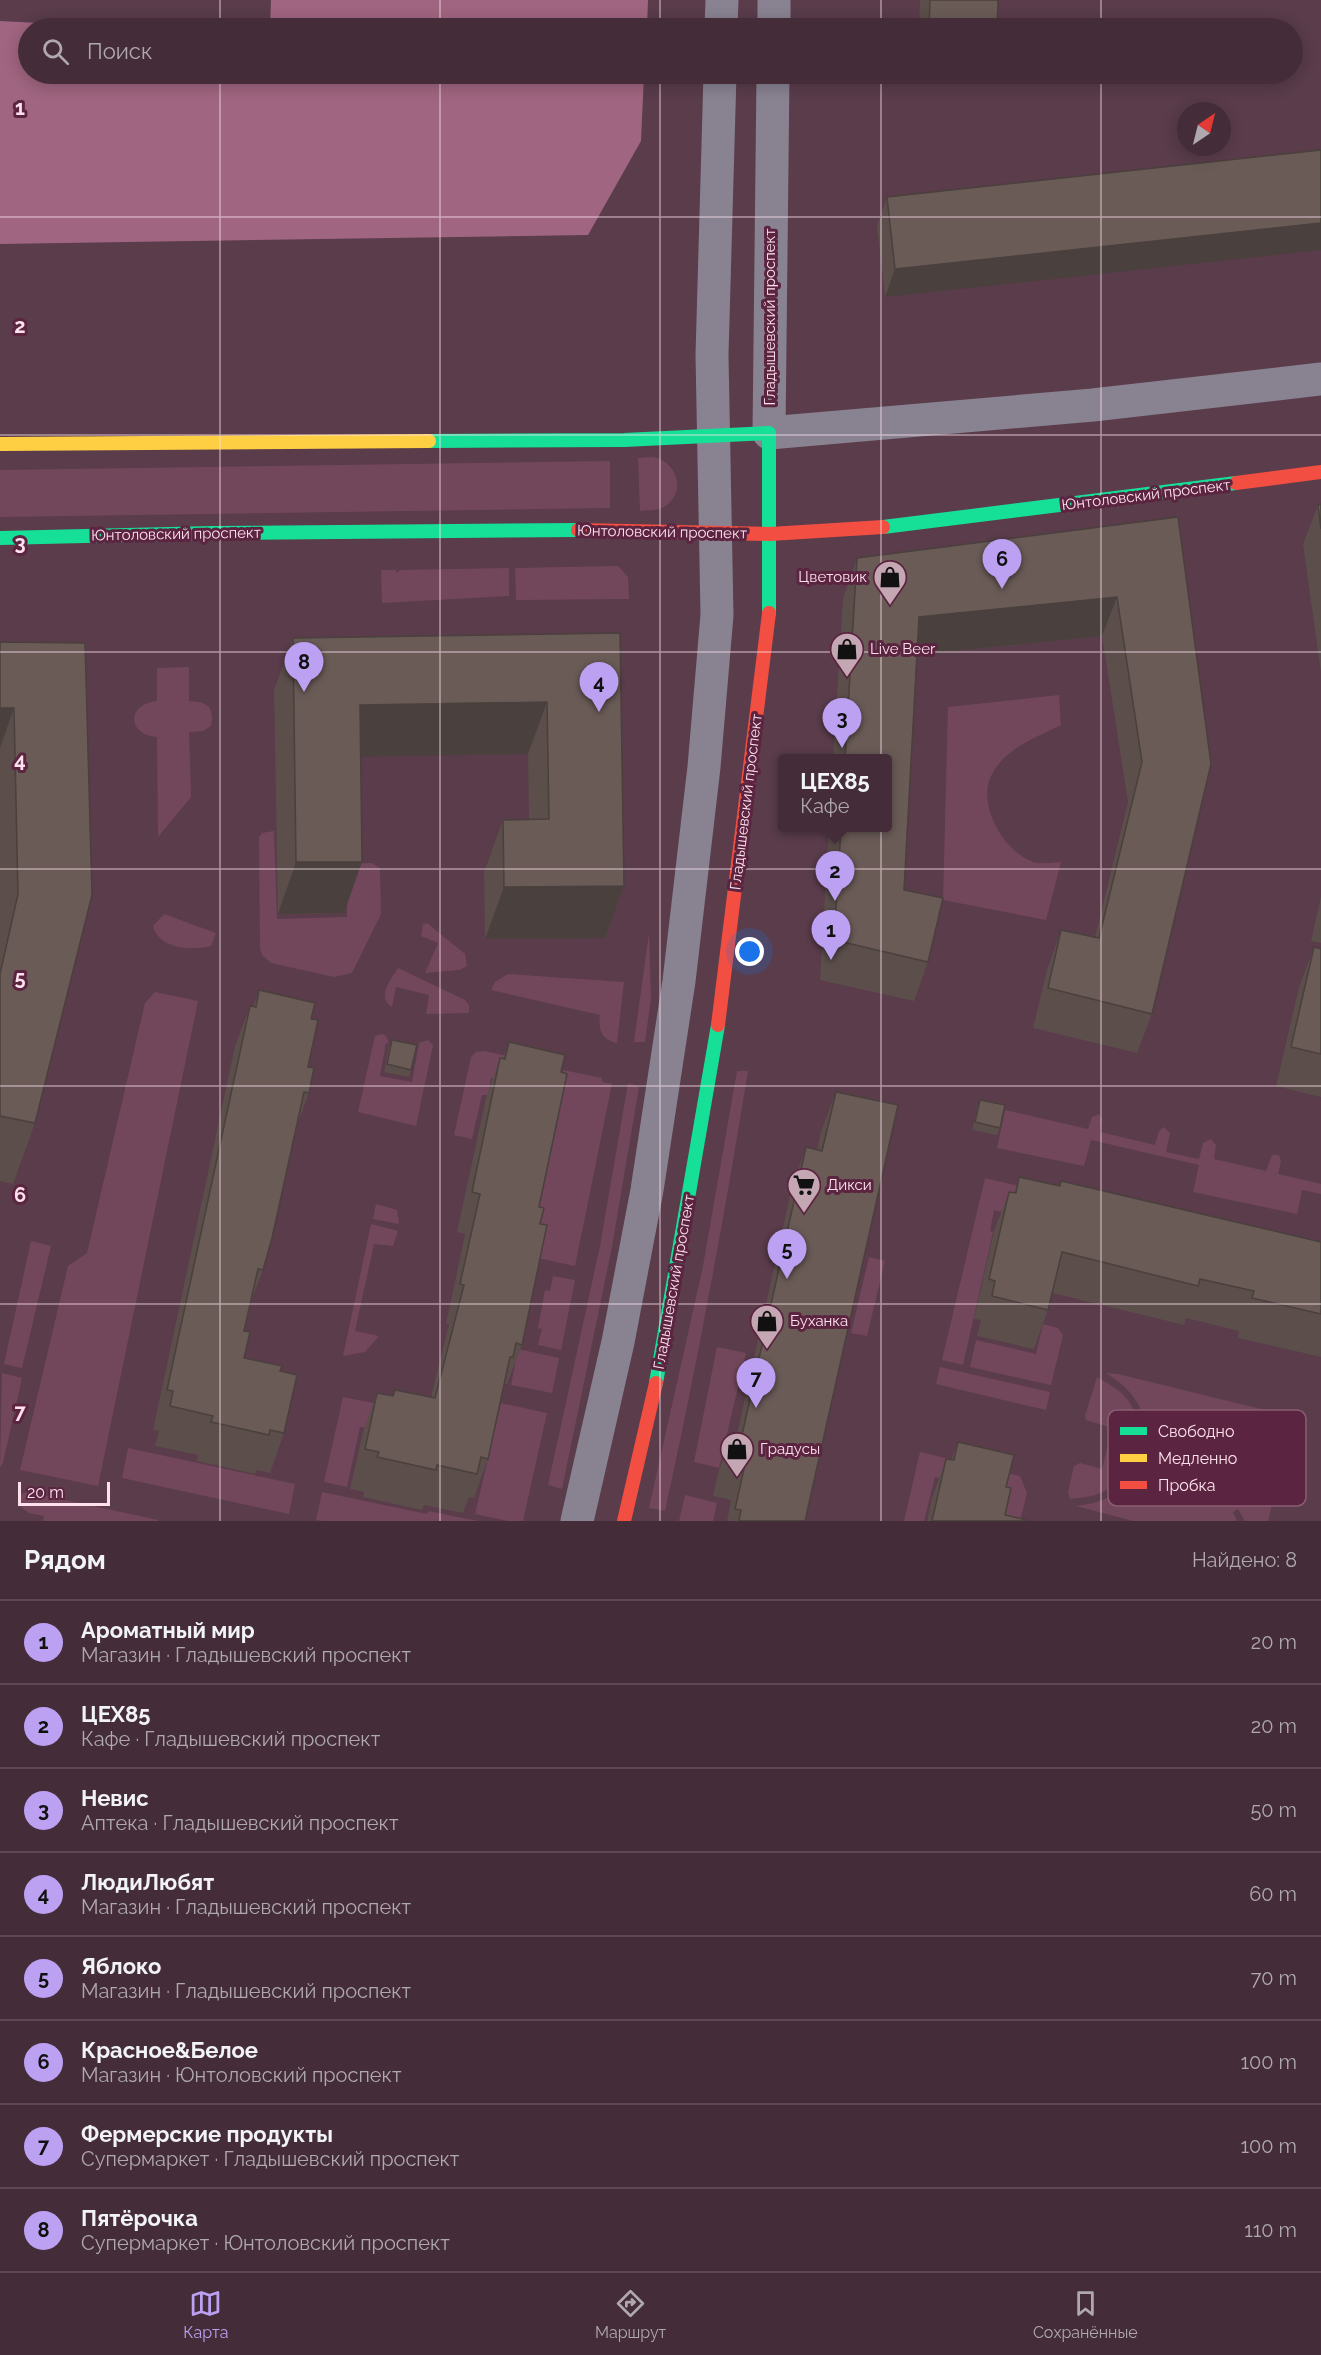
<!DOCTYPE html>
<html lang="ru">
<head>
<meta charset="utf-8">
<style>
  body { margin:0; font-family:Raleway,sans-serif; background:#4b3540; color:#f1f3f6 }
  .compass { position:absolute; left:1177px; top:102px; width:54px; height:54px; border-radius:50%; background:#442d38; box-shadow:0 3px 15px #0003; rotate:35deg }
  .scale { position:absolute; left:18px; bottom:15px; width:92px; box-sizing:border-box; padding-left:6px; border:3px solid #fee1ed; border-top:0; font-size:16px; line-height:21px; white-space:nowrap; color:#fee1ed; -webkit-text-stroke:4px #5b2440; paint-order:stroke }
  .you { position:absolute; left:750px; top:952px; width:21px; height:21px; margin:-15px; border:4px solid #fff; border-radius:50%; background:#1a73e8; box-shadow:0 0 0 9px #1a73e833 }
  .badge { display:grid; place-items:center; width:39px; height:39px; border-radius:50%; background:#bca0f2; color:#111; font-size:20px; font-weight:700 }
  .pin { position:absolute; translate:-50% -50px; filter:drop-shadow(0 2px 3px #0008) }
  .pin::after { content:''; position:absolute; top:32px; width:21px; height:18px; background:inherit; clip-path:polygon(0 0,100% 0,50% 100%) }
  .popup { position:absolute; left:778px; top:754px; width:114px; height:78px; box-sizing:border-box; display:grid; place-content:center; border-radius:6px; background:#442d38; filter:drop-shadow(0 2px 4px #0005); font-size:20px; white-space:nowrap; color:#afa8ae }
  .popup b { font-size:22px; color:#f1f3f6 }
  .popup::after { content:''; position:absolute; left:50%; top:100%; margin-left:-12px; border:12px solid transparent; border-top-color:#442d38 }
  .list { margin:0; padding:0; list-style:none }
  h2 { display:flex; justify-content:space-between; align-items:center; height:78px; margin:0; padding:0 24px; font-size:26px }
  h2 small { font-size:20px; font-weight:400; color:#afa8ae }
  .list li { display:grid; grid-template-columns:39px 1fr auto; gap:18px; align-items:center; box-sizing:border-box; height:84px; padding:0 24px; border-top:2px solid #5c4953 }
  .list b { display:block; font-size:22px; white-space:nowrap }
  .list p { margin:0; font-size:20px; white-space:nowrap; color:#afa8ae }
  .list em { font-size:20px; font-style:normal; color:#afa8ae }
  .icon { flex:none; width:33px; height:33px; fill:none; stroke:currentColor; stroke-width:2; stroke-linecap:round; stroke-linejoin:round }
  .map { position:relative; flex:none; width:1321px; height:1521px; overflow:hidden }
  .search { position:absolute; background:#442d38; box-shadow:0 3px 15px #0003; left:18px; right:18px; top:18px; height:66px; display:flex; align-items:center; gap:15px; box-sizing:border-box; padding:0 21px; border-radius:33px; color:#afa8ae; font-size:22px }
  .sheet { height:750px; background:#442d38 }
  nav { display:flex; justify-content:space-around; align-items:center; box-sizing:border-box; height:84px; border-top:2px solid #5c4953; background:#442d38; font-size:16px; color:#afa8ae }
  nav a { display:grid; justify-items:center; gap:3px }
  nav .on { color:#bca0f2 }
  .map>svg:first-child { display:block }
</style>
</head>
<body>
<div class="map">
<svg width="1321" height="1521" viewBox="0 0 1321 1521">
  <rect width="100%" height="100%" fill="#5a3c4b"/>
  <!-- green -->
  <path fill="#73475b" d="M 653,457 C 678,462 687,493 664,507 C 657,511 648,510 640,511 L 638,458 Z
    M 610,461 L 610,508 L 0,517 L 0,470 Z
    M 618,566 L 628,577 L 629,599 L 516,600 L 515,568 Z
    M 509,568 L 509,596 L 382,603 L 381,570 L 396,570 L 396,573 L 400,570 Z
    M 189,667 L 189,701 C 207,702 215,706 211,726 L 203,731 L 189,732 L 191,797 L 158,837 L 157,737 C 129,736 124,705 157,701 L 157,668 Z
    M 1059,695 L 1061,725 C 1035,738 1005,748 991,776 C 977,805 1004,852 1033,862 C 1041,865 1053,862 1061,862 L 1046,920 L 943,900 L 948,707 Z
    M 274,831 L 277,919 L 347,917 L 346,864 L 372,863 L 380,868 L 381,914 L 352,973 L 334,977 L 271,963 L 262,955 L 260,948 L 259,837 L 262,833 Z
    M 164,914 L 216,933 L 211,946 C 190,951 159,949 153,926 Z
    M 427,923 L 465,954 L 467,966 L 459,970 L 425,973 L 438,943 L 421,936 L 423,924 Z
    M 649,933 L 651,998 L 645,1042 L 634,1042 Z
    M 398,968 L 465,1000 L 469,1005 L 469,1013 L 426,1014 L 429,995 L 396,987 L 392,1007 C 376,997 391,979 398,968 Z
    M 508,974 L 624,982 L 617,1043 C 601,1040 598,1029 600,1015 L 491,990 L 495,982 Z
    M 155,992 L 198,1001 L 98,1486 L 20,1470 L 68,1266 L 87,1253 L 145,1003 Z
    M 382,1034 L 386,1036 L 389,1044 L 386,1043 L 380,1076 L 412,1082 L 419,1043 L 428,1040 L 433,1045 L 416,1126 L 358,1112 L 375,1036 Z
    M 485,1051 L 559,1067 L 553,1091 L 491,1078 L 488,1095 L 482,1095 L 472,1139 L 454,1135 L 471,1057 L 476,1052 Z
    M 563,1070 L 602,1078 L 602,1082 L 612,1084 L 575,1266 L 533,1257 L 531,1242 Z
    M 737,1071 L 748,1071 C 724,1219 697,1365 665,1511 L 649,1508 L 703,1266 Z
    M 628,1083 L 639,1087 L 612,1247 L 562,1489 L 548,1485 L 600,1246 Z
    M 1005,1110 L 1088,1129 L 1092,1117 L 1099,1114 L 1102,1119 L 1100,1132 L 1155,1145 L 1159,1131 L 1164,1127 L 1170,1133 L 1166,1152 L 1199,1159 L 1203,1143 L 1211,1139 L 1216,1145 L 1214,1159 L 1266,1171 L 1272,1155 L 1279,1155 L 1281,1161 L 1278,1174 L 1321,1184 L 1321,1194 L 1302,1190 L 1297,1214 L 1193,1192 L 1199,1165 L 1091,1140 L 1084,1166 L 997,1148 Z
    M 985,1178 L 1285,1248 L 1030,1219 L 994,1210 L 990,1231 L 993,1232 L 963,1365 L 942,1360 Z
    M 376,1204 L 397,1210 L 399,1224 L 373,1219 Z
    M 371,1224 L 398,1231 L 393,1246 L 374,1244 L 355,1331 L 379,1336 L 365,1352 L 343,1356 Z
    M 31,1241 L 51,1246 L 22,1368 L 4,1364 Z
    M 869,1257 L 885,1261 L 867,1336 L 851,1333 Z
    M 553,1276 L 575,1280 L 561,1350 L 538,1345 L 542,1329 L 538,1328 L 545,1290 L 550,1291 Z
    M 1043,1324 L 1058,1328 L 1063,1335 L 1051,1385 L 970,1367 L 976,1340 L 1036,1354 Z
    M 717,1347 L 746,1353 L 719,1468 L 694,1462 Z
    M 518,1349 L 559,1358 L 552,1393 L 511,1385 Z
    M 940,1367 L 1050,1392 L 1046,1410 L 936,1384 Z
    M 2,1373 L 22,1378 L 3,1463 L 0,1467 Z
    M 1106,1373 L 1118,1374 L 1281,1414 L 1284,1417 L 1250,1437 L 1255,1442 L 1288,1423 L 1289,1433 L 1268,1521 L 1245,1521 L 1238,1509 L 1233,1512 L 1237,1521 L 1133,1521 L 1076,1506 C 1100,1503 1119,1496 1133,1477 C 1138,1470 1139,1461 1145,1457 L 1182,1465 L 1190,1476 L 1196,1451 L 1184,1456 L 1147,1447 C 1144,1440 1147,1432 1145,1424 C 1141,1400 1125,1385 1106,1373 Z
    M 1097,1377 C 1109,1384 1122,1391 1130,1403 C 1149,1435 1133,1481 1098,1494 C 1090,1497 1079,1498 1070,1499 L 1068,1492 L 1074,1466 L 1080,1463 L 1102,1469 L 1112,1428 L 1086,1420 L 1085,1416 Z
    M 343,1397 L 389,1406 L 374,1429 L 360,1427 L 347,1487 L 324,1482 Z
    M 501,1403 L 547,1413 L 523,1521 L 508,1521 L 475,1514 Z
    M 128,1448 L 295,1484 L 289,1514 L 122,1478 Z
    M 920,1452 L 1020,1476 L 1027,1493 L 1020,1521 L 999,1521 L 1004,1492 L 935,1477 L 924,1521 L 904,1521 Z
    M 28,1492 L 158,1520 L 158,1521 L 43,1521 L 44,1516 L 29,1513 L 18,1505 L 21,1494 Z
    M 322,1492 L 427,1514 L 428,1511 L 478,1521 L 323,1521 L 316,1520 Z
    M 685,1495 L 717,1503 L 713,1521 L 679,1521 Z"/>
  <!-- forest -->
  <path fill="#a06580" d="M 271,0 L 648,0 L 647,28 L 270,28 Z
    M 0,21 L 138,28 L 28,28 L 28,74 L 644,74 L 641,141 L 588,235 L 0,244 Z"/>
  <g fill="none" stroke-linecap="round" stroke-linejoin="round">
    <!-- street -->
    <path stroke="#888291" stroke-width="33" d="M 721,28 L 722,0
      M 774,28 L 774,0
      M 773,74 L 769,433 L 1093,405 L 1321,379
      M 577,1521 L 618,1342 L 647,1190 L 679,981 L 704,767 L 717,615 L 712,355 L 720,74"/>
    <!-- fast -->
    <path stroke="#16e098" stroke-width="14" d="M 429,441 L 624,440 L 769,433 L 769,613
      M 883,527 L 1236,483
      M 0,538 L 212,533 L 578,530
      M 656,1383 L 718,1025"/>
    <!-- slow -->
    <path stroke="#ffcf43" stroke-width="14" d="M 0,444 L 429,441"/>
    <!-- jam -->
    <path stroke="#f24e42" stroke-width="14" d="M 1236,483 L 1321,472
      M 578,530 L 770,534 L 883,527
      M 718,1025 L 769,613
      M 624,1521 L 656,1383"/>
  </g>
  <!-- wall -->
  <path fill="#5b4e4b" d="M 920,0 L 998,0 L 997,28 L 919,28 Z
    M 1321,150 L 885,297 L 877,226 L 887,197 Z
    M 1321,504 L 1321,673 L 1303,544 L 1318,505 Z
    M 1178,517 L 1152,1014 L 1137,1053 L 1033,1028 L 1047,970 L 1061,930 L 1095,937 L 1128,802 L 1102,636 L 917,655 L 904,890 L 928,962 L 914,1001 L 820,980 L 829,828 L 888,828 L 888,759 L 833,759 L 843,598 L 857,558 Z
    M 620,633 L 624,886 L 605,938 L 485,939 L 484,872 L 503,820 L 529,820 L 528,754 L 361,756 L 344,913 L 278,914 L 274,690 L 293,638 Z
    M 0,642 L 85,643 L 35,1123 L 13,1184 L 0,1181 Z
    M 1321,896 L 1321,943 L 1311,941 Z
    M 1314,947 L 1321,949 L 1321,1097 L 1276,1086 L 1299,987 Z
    M 259,990 L 311,1019 L 308,1067 L 309,1093 L 296,1128 L 263,1270 L 249,1307 L 244,1331 L 244,1358 L 280,1371 L 284,1433 L 270,1473 L 257,1470 L 255,1474 L 197,1461 L 198,1455 L 155,1446 L 159,1431 L 153,1430 L 235,1046 L 250,1006 L 253,1007 Z
    M 392,1040 L 411,1070 L 409,1077 L 384,1072 L 389,1047 Z
    M 509,1042 L 561,1072 L 539,1207 L 540,1224 L 522,1345 L 507,1384 L 504,1384 L 488,1459 L 474,1498 L 469,1497 L 463,1513 L 424,1505 L 422,1510 L 363,1497 L 364,1492 L 350,1489 L 363,1432 L 377,1393 L 393,1396 L 395,1390 L 431,1397 L 449,1324 L 446,1324 L 465,1234 L 457,1232 L 486,1098 L 500,1058 L 503,1059 Z
    M 836,1092 L 805,1521 L 727,1521 L 731,1500 L 713,1496 L 718,1473 L 732,1433 L 737,1434 L 792,1187 L 806,1147 L 817,1150 L 821,1131 Z
    M 980,1100 L 1000,1128 L 997,1135 L 972,1130 L 977,1108 Z
    M 1019,1177 L 1059,1186 L 1061,1181 L 1321,1242 L 1321,1357 L 1238,1338 L 1239,1331 L 1186,1318 L 1184,1325 L 1052,1293 L 1048,1310 L 1034,1349 L 977,1336 L 981,1320 L 974,1319 L 994,1231 L 1009,1192 L 1014,1193 Z
    M 958,1442 L 1006,1487 L 1005,1515 L 1031,1521 L 927,1521 L 932,1498 L 946,1459 L 951,1460 Z"/>
  <!-- shaded-wall -->
  <path fill="#4a403d" d="M 921,74 L 990,74 L 987,83 L 918,81 Z
    M 1321,223 L 1321,250 L 885,297 L 895,269 Z
    M 1117,597 L 1102,636 L 905,656 L 919,617 Z
    M 547,702 L 528,754 L 341,757 L 360,705 Z
    M 0,708 L 14,708 L 0,748 Z
    M 296,862 L 362,862 L 344,913 L 278,914 Z
    M 624,886 L 605,938 L 485,939 L 504,887 Z"/>
  <!-- building -->
  <path fill="#6a5b57" stroke="#4a403d" stroke-width="1.5" d="M 930,0 L 998,0 L 997,28 L 929,28 Z
    M 1321,150 L 1321,223 L 895,269 L 887,197 Z
    M 1321,504 L 1321,529 L 1318,505 Z
    M 1178,517 L 1211,764 L 1152,1014 L 1048,988 L 1061,930 L 1099,938 L 1142,762 L 1117,597 L 919,617 L 904,890 L 943,898 L 928,962 L 834,940 L 841,828 L 888,828 L 888,759 L 845,759 L 857,558 Z
    M 620,633 L 624,886 L 504,887 L 503,820 L 549,819 L 547,702 L 360,705 L 362,862 L 296,862 L 293,638 Z
    M 0,642 L 85,643 L 92,895 L 35,1123 L 0,1116 L 0,974 L 18,894 L 14,708 L 0,708 Z
    M 1314,947 L 1321,949 L 1321,1054 L 1291,1047 Z
    M 259,990 L 315,1003 L 311,1019 L 318,1020 L 308,1067 L 314,1068 L 309,1093 L 304,1092 L 272,1238 L 263,1270 L 258,1269 L 244,1331 L 250,1332 L 244,1358 L 282,1366 L 280,1371 L 297,1375 L 284,1433 L 270,1430 L 269,1435 L 211,1422 L 213,1416 L 170,1406 L 173,1391 L 167,1390 L 250,1006 L 256,1007 Z
    M 392,1040 L 417,1045 L 411,1070 L 387,1064 Z
    M 509,1042 L 565,1055 L 561,1072 L 567,1074 L 539,1207 L 544,1208 L 540,1224 L 547,1225 L 522,1345 L 516,1343 L 513,1357 L 510,1357 L 488,1459 L 481,1457 L 477,1474 L 437,1465 L 436,1470 L 377,1457 L 379,1452 L 365,1449 L 377,1393 L 393,1396 L 395,1390 L 435,1398 L 464,1285 L 460,1284 L 480,1194 L 472,1192 L 500,1058 L 505,1059 Z
    M 836,1092 L 898,1105 L 805,1521 L 739,1521 L 741,1510 L 735,1509 L 746,1460 L 727,1456 L 732,1433 L 742,1435 L 806,1147 L 822,1151 Z
    M 980,1100 L 1005,1105 L 1000,1128 L 975,1122 Z
    M 1019,1177 L 1060,1186 L 1061,1181 L 1321,1242 L 1321,1314 L 1252,1298 L 1254,1291 L 1200,1279 L 1198,1286 L 1062,1252 L 1048,1310 L 992,1296 L 995,1281 L 989,1279 L 1009,1192 L 1016,1193 Z
    M 958,1442 L 1014,1455 L 1006,1487 L 1011,1488 L 1005,1515 L 1031,1521 L 932,1521 L 946,1459 L 954,1460 Z"/>
  <!-- grid -->
  <path fill="none" stroke="#fee1ed" stroke-width="1.5" stroke-opacity="0.55" d="M 220,0 L 220,28M 440,0 L 440,28M 660,0 L 660,28M 881,0 L 881,28M 1101,0 L 1101,28M 220,74 L 220,1521M 440,74 L 440,1521M 660,74 L 660,1521M 881,74 L 881,1521M 1101,74 L 1101,1521M 0,217 L 1321,217M 0,435 L 1321,435M 0,652 L 1321,652M 0,869 L 1321,869M 0,1086 L 1321,1086M 0,1304 L 1321,1304"/>
  <!-- icons -->
  <defs>
    <g id="shop-pin" transform="scale(1.725)"><path d="M0 17L-7.5 6A9.5 9.5 0 1 1 7.5 6Z" fill="#c5a7b4" stroke="#5b2440"/><path d="M-5-2.5h2.3a2.7 3.5 0 0 1 5.4 0H5L5.5 6h-11ZM-1.5-2.5h3a1.5 2.3 0 0 0-3 0Z" fill="#111"/></g>
    <g id="supermarket-pin" transform="scale(1.725)"><path d="M0 17L-7.5 6A9.5 9.5 0 1 1 7.5 6Z" fill="#c5a7b4" stroke="#5b2440"/><path d="M-6-5.5h2.5l.6 2H6L4.5 2H-2.5L-4.4-4H-6ZM-1.5 3.2a1.3 1.3 0 1 0 .1 0ZM3 3.2a1.3 1.3 0 1 0 .1 0Z" fill="#111"/></g>
  </defs>
  <g fill-rule="evenodd">
    <use href="#shop-pin" x="890" y="577"/>
    <use href="#shop-pin" x="847" y="649"/>
    <use href="#supermarket-pin" x="804" y="1185"/>
    <use href="#shop-pin" x="767" y="1321"/>
    <use href="#shop-pin" x="737" y="1449"/>
  </g>
  <g text-anchor="middle" stroke-width="6" stroke-linejoin="round" paint-order="stroke">
    <!-- street labels -->
    <g font-size="15" fill="#fee1ed" stroke="#5b2440">
      <text transform="translate(770 317) rotate(-90)" y="5">Гладышевский проспект</text>
      <text transform="translate(1146 495) rotate(-7)" y="5">Юнтоловский проспект</text>
      <text transform="translate(662 532) rotate(1)" y="5">Юнтоловский проспект</text>
      <text transform="translate(176 534) rotate(-1)" y="5">Юнтоловский проспект</text>
      <text transform="translate(746 802) rotate(-83)" y="5">Гладышевский проспект</text>
      <text transform="translate(674 1282) rotate(-80)" y="5">Гладышевский проспект</text>
    </g>
    <!-- poi labels -->
    <g font-size="15" fill="#fee1ed" stroke="#5b2440" text-anchor="start">
      <text x="867" y="582" text-anchor="end">Цветовик</text>
      <text x="870" y="654">Live Beer</text>
      <text x="827" y="1190">Дикси</text>
      <text x="790" y="1326">Буханка</text>
      <text x="760" y="1454">Градусы</text>
    </g>
  </g>
  <!-- legend -->
  <rect x="1108" y="1410" width="198" height="96" rx="9" fill="#5b2440" stroke="#8c5d74" stroke-width="1.5"/>
  <rect x="1120" y="1427" width="27" height="8" fill="#16e098"/>
  <rect x="1120" y="1454" width="27" height="8" fill="#ffcf43"/>
  <rect x="1120" y="1481" width="27" height="8" fill="#f24e42"/>
  <g font-size="16" fill="#fee1ed">
    <text x="1158" y="1437">Свободно</text>
    <text x="1158" y="1464">Медленно</text>
    <text x="1158" y="1491">Пробка</text>
  </g>
  <g font-size="20" text-anchor="middle" font-weight="bold" fill="#fee1ed" stroke="#5b2440" stroke-width="6" stroke-linejoin="round" paint-order="stroke">
    <text x="20" y="115">1</text>
    <text x="20" y="333">2</text>
    <text x="20" y="550">3</text>
    <text x="20" y="767">4</text>
    <text x="20" y="985">5</text>
    <text x="20" y="1202">6</text>
    <text x="20" y="1419">7</text>
  </g>
</svg>
<svg class="compass" viewBox="-18 -18 36 36"><path d="M0-13l5 13h-10z" fill="#e53935"/><path d="M0 13l5-13h-10z" fill="#afa8ae"/></svg>
<div class="scale">20 m</div>
<div class="you"></div>
<div class="pin badge" style="left:831px;top:960px">1</div>
<div class="pin badge" style="left:835px;top:901px">2</div>
<div class="popup"><b>ЦЕХ85</b>Кафе</div>
<div class="pin badge" style="left:842px;top:748px">3</div>
<div class="pin badge" style="left:599px;top:712px">4</div>
<div class="pin badge" style="left:787px;top:1279px">5</div>
<div class="pin badge" style="left:1002px;top:589px">6</div>
<div class="pin badge" style="left:756px;top:1408px">7</div>
<div class="pin badge" style="left:304px;top:692px">8</div>
<div class="search"><svg class="icon" aria-label="search" viewBox="0 0 24 24"><circle cx="10" cy="10" r="6"/><path d="M15 15l6 6"/></svg>Поиск</div>
</div>
<section class="sheet">
<h2>Рядом<small>Найдено: 8</small></h2>
<ul class="list">
<li><span class="badge">1</span><div><b>Ароматный мир</b><p>Магазин · Гладышевский проспект</p></div><em>20 m</em></li>
<li><span class="badge">2</span><div><b>ЦЕХ85</b><p>Кафе · Гладышевский проспект</p></div><em>20 m</em></li>
<li><span class="badge">3</span><div><b>Невис</b><p>Аптека · Гладышевский проспект</p></div><em>50 m</em></li>
<li><span class="badge">4</span><div><b>ЛюдиЛюбят</b><p>Магазин · Гладышевский проспект</p></div><em>60 m</em></li>
<li><span class="badge">5</span><div><b>Яблоко</b><p>Магазин · Гладышевский проспект</p></div><em>70 m</em></li>
<li><span class="badge">6</span><div><b>Красное&amp;Белое</b><p>Магазин · Юнтоловский проспект</p></div><em>100 m</em></li>
<li><span class="badge">7</span><div><b>Фермерские продукты</b><p>Супермаркет · Гладышевский проспект</p></div><em>100 m</em></li>
<li><span class="badge">8</span><div><b>Пятёрочка</b><p>Супермаркет · Юнтоловский проспект</p></div><em>110 m</em></li>
</ul>
</section>
<nav>
<a class="on"><svg class="icon" aria-label="map" viewBox="0 0 24 24"><path d="M3 6l6-2 6 2 6-2v14l-6 2-6-2-6 2zM9 4v14M15 6v14"/></svg>Карта</a>
<a><svg class="icon" aria-label="directions" viewBox="0 0 24 24"><path d="M12 3l9 9-9 9-9-9zM9 14v-3h6M13 9l2 2-2 2"/></svg>Маршрут</a>
<a><svg class="icon" aria-label="saved" viewBox="0 0 24 24"><path d="M7 4h10v16l-5-4-5 4z"/></svg>Сохранённые</a>
</nav>
</body>
</html>
